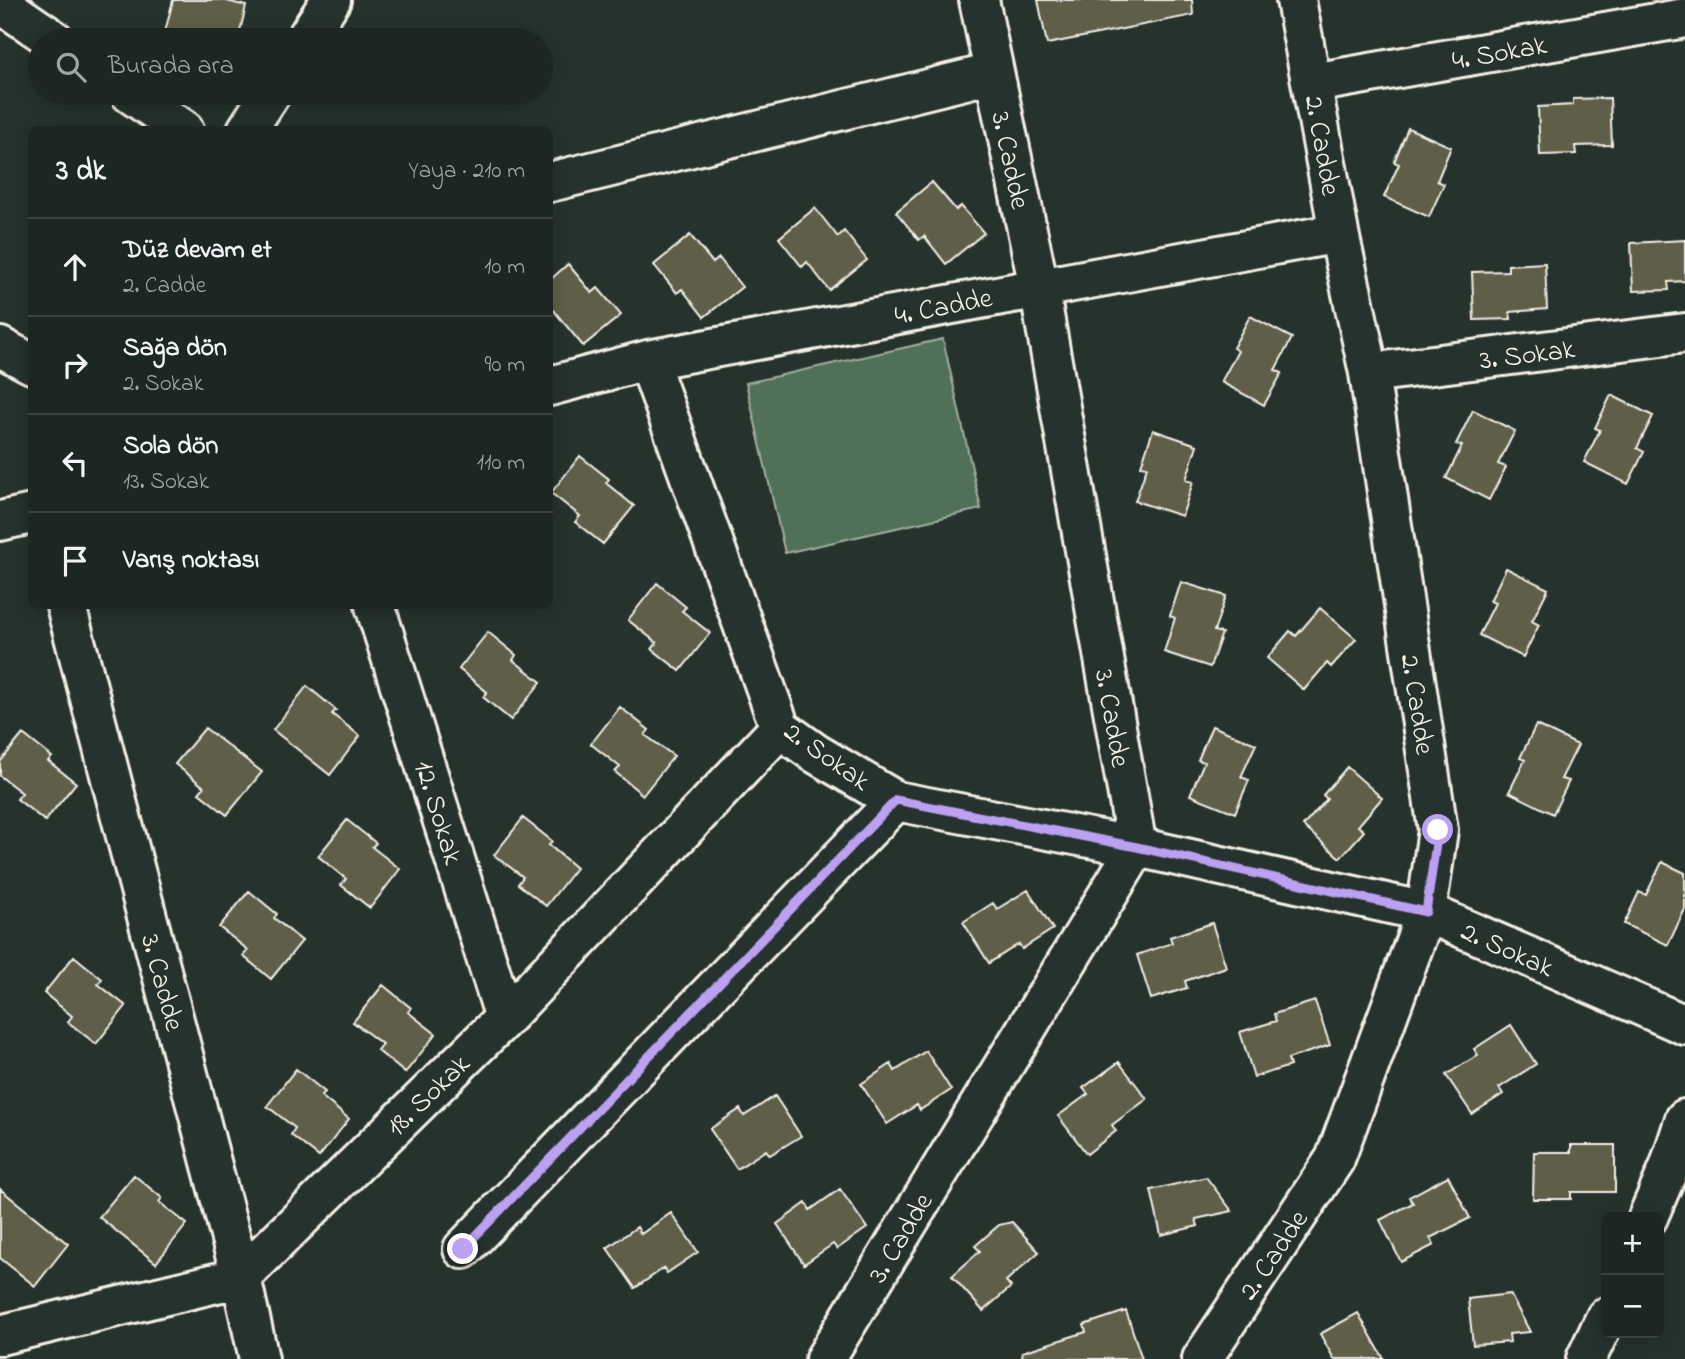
<!DOCTYPE html>
<html lang="tr">
<head>
<meta charset="utf-8">
<style>
  body { margin:0; font-family:"Indie Flower",sans-serif; background:#29322f; color:#f1f3f6 }
  .controls { position:absolute; right:21px; bottom:21px; display:grid; overflow:hidden; border-radius:10px; box-shadow:0 4px 18px #0003 }
  .controls button { width:63px; height:63px; display:grid; place-items:center; padding:0; border:0; border-bottom:2px solid #3a4340; background:#1c2622; color:#f1f3f6; font:35px sans-serif }
  .stop { position:absolute; width:21px; height:21px; margin:-16px; border:5px solid #bca0f2; border-radius:50%; background:#fff }
  .stop.end { background:#bca0f2; border-color:#fff; box-shadow:0 2px 7px #0008 }
  .list { margin:0; padding:0; list-style:none }
  h2 { display:flex; justify-content:space-between; align-items:center; height:91px; margin:0; padding:0 28px; font-size:30px }
  h2 small { font-size:23px; font-weight:400; color:#a0a5a5 }
  .list li { display:grid; grid-template-columns:46px 1fr auto; gap:21px; align-items:center; box-sizing:border-box; height:98px; padding:0 28px; border-top:2px solid #3a4340 }
  .list b { display:block; font-size:26px; white-space:nowrap }
  .list p { margin:0; font-size:23px; white-space:nowrap; color:#a0a5a5 }
  .list em { font-size:23px; font-style:normal; color:#a0a5a5 }
  .icon { flex:none; width:38px; height:38px; fill:none; stroke:currentColor; stroke-width:2; stroke-linecap:round; stroke-linejoin:round }
  .map { position:relative; flex:none; width:1685px; height:1359px; overflow:hidden }
  .search { position:absolute; background:#1c2622; box-shadow:0 4px 18px #0003; left:28px; top:28px; width:525px; height:77px; display:flex; align-items:center; gap:18px; box-sizing:border-box; padding:0 24px; border-radius:38px; color:#a0a5a5; font-size:26px }
  .panel { position:absolute; background:#1c2622; box-shadow:0 4px 18px #0003; left:28px; top:126px; width:525px; height:483px; border-radius:10px }
  .map>svg:first-child { display:block }
</style>
</head>
<body>
<div class="map">
<svg width="1685" height="1359" viewBox="0 0 1685 1359">
  <rect width="100%" height="100%" fill="#26332d"/>
  <filter id="ink" filterUnits="userSpaceOnUse"><feTurbulence type="fractalNoise" baseFrequency=".0143" numOctaves="2"/><feDisplacementMap in="SourceGraphic" scale="14" xChannelSelector="R" yChannelSelector="G"/><feConvolveMatrix kernelMatrix="1 2 1 2 8 2 1 2 1" color-interpolation-filters="sRGB"/></filter>
  <g filter="url(#ink)">
    <!-- green -->
    <path fill="#517059" stroke="#a2b0a0" stroke-width="2" d="M 943,339 L 981,509 L 785,553 L 746,383 Z"/>
    <!-- building -->
    <path fill="#5f5e4a" stroke="#f4f1e8" stroke-width="2" d="M 173,0 L 223,0 L 246,6 L 238,40 L 163,40 Z
      M 1038,0 L 1192,0 L 1193,15 L 1047,44 Z
      M 1610,98 L 1612,145 L 1575,146 L 1576,154 L 1540,155 L 1538,107 L 1573,105 L 1573,99 Z
      M 1408,128 L 1451,147 L 1437,181 L 1444,184 L 1429,217 L 1384,197 L 1399,164 L 1394,162 Z
      M 932,182 L 956,210 L 961,206 L 984,233 L 946,264 L 924,236 L 919,240 L 896,212 Z
      M 815,208 L 838,237 L 844,231 L 867,260 L 829,290 L 807,262 L 802,267 L 779,238 Z
      M 690,235 L 713,263 L 719,258 L 742,287 L 704,317 L 682,289 L 677,293 L 654,265 Z
      M 1685,240 L 1685,281 L 1668,282 L 1669,290 L 1633,291 L 1631,243 Z
      M 1545,263 L 1547,309 L 1510,312 L 1511,319 L 1474,320 L 1472,272 L 1508,271 L 1508,265 Z
      M 568,264 L 592,293 L 598,288 L 621,315 L 583,346 L 550,306 L 550,280 Z
      M 1250,316 L 1292,338 L 1275,370 L 1282,373 L 1264,405 L 1221,382 L 1238,351 L 1233,348 Z
      M 1611,395 L 1653,416 L 1637,448 L 1644,452 L 1628,484 L 1584,462 L 1600,430 L 1595,428 Z
      M 1473,410 L 1515,431 L 1498,464 L 1506,467 L 1489,500 L 1446,478 L 1462,446 L 1456,444 Z
      M 1153,430 L 1197,445 L 1186,480 L 1193,482 L 1182,516 L 1135,501 L 1147,467 L 1141,466 Z
      M 580,456 L 609,479 L 606,483 L 634,506 L 603,544 L 575,522 L 580,516 L 551,493 Z
      M 1506,568 L 1548,589 L 1532,621 L 1539,625 L 1523,657 L 1479,635 L 1495,603 L 1490,601 Z
      M 1181,582 L 1226,596 L 1214,631 L 1222,633 L 1210,667 L 1164,652 L 1175,618 L 1170,616 Z
      M 657,583 L 686,607 L 682,611 L 710,633 L 680,671 L 652,649 L 657,643 L 628,620 Z
      M 1320,608 L 1356,639 L 1331,667 L 1327,663 L 1304,690 L 1267,658 L 1290,631 L 1296,636 Z
      M 488,632 L 516,655 L 513,660 L 541,682 L 511,720 L 483,697 L 487,692 L 459,669 Z
      M 307,686 L 336,710 L 332,714 L 360,736 L 330,775 L 273,730 Z
      M 620,707 L 649,730 L 645,735 L 674,756 L 643,795 L 615,772 L 620,767 L 591,744 Z
      M 1536,725 L 1578,745 L 1561,779 L 1569,781 L 1553,814 L 1509,792 L 1525,760 L 1520,758 Z
      M 1212,726 L 1256,744 L 1241,777 L 1249,780 L 1235,813 L 1190,795 L 1204,762 L 1198,760 Z
      M 205,728 L 262,772 L 227,815 L 199,793 L 204,787 L 175,764 Z
      M 23,734 L 52,757 L 48,761 L 76,783 L 45,821 L 17,799 L 22,793 L 0,776 L 0,762 Z
      M 1347,767 L 1382,798 L 1358,826 L 1364,831 L 1340,858 L 1303,826 L 1327,799 L 1323,795 Z
      M 523,818 L 552,841 L 549,845 L 576,868 L 546,906 L 518,884 L 523,877 L 494,855 Z
      M 347,820 L 376,843 L 372,847 L 400,869 L 370,908 L 341,885 L 346,879 L 318,856 Z
      M 1662,862 L 1685,873 L 1685,909 L 1668,945 L 1624,924 L 1639,892 L 1646,895 Z
      M 1028,890 L 1053,929 L 1022,949 L 1019,944 L 989,963 L 963,922 L 993,903 L 997,909 Z
      M 249,891 L 277,914 L 274,918 L 302,941 L 271,979 L 243,956 L 248,950 L 219,927 Z
      M 1212,923 L 1226,967 L 1185,981 L 1187,988 L 1151,999 L 1137,955 L 1172,943 L 1170,937 Z
      M 74,956 L 102,979 L 98,984 L 126,1006 L 96,1044 L 68,1022 L 72,1016 L 44,993 Z
      M 383,985 L 411,1008 L 408,1012 L 436,1034 L 405,1073 L 377,1050 L 382,1044 L 353,1022 Z
      M 1315,1001 L 1330,1045 L 1288,1059 L 1290,1066 L 1254,1077 L 1240,1032 L 1276,1021 L 1274,1014 Z
      M 1511,1025 L 1536,1064 L 1499,1088 L 1503,1094 L 1472,1114 L 1446,1075 L 1478,1055 L 1474,1049 Z
      M 926,1051 L 951,1090 L 920,1110 L 917,1105 L 887,1124 L 861,1084 L 891,1064 L 895,1071 Z
      M 1119,1062 L 1147,1099 L 1112,1125 L 1116,1131 L 1087,1154 L 1058,1116 L 1088,1094 L 1083,1088 Z
      M 296,1069 L 325,1092 L 321,1096 L 349,1119 L 319,1157 L 291,1135 L 295,1128 L 267,1106 Z
      M 775,1096 L 801,1136 L 770,1155 L 766,1150 L 737,1169 L 710,1129 L 740,1109 L 744,1116 Z
      M 1571,1145 L 1615,1145 L 1615,1192 L 1571,1192 L 1571,1199 L 1533,1199 L 1534,1152 L 1571,1152 Z
      M 134,1175 L 162,1198 L 159,1202 L 187,1224 L 156,1263 L 99,1217 Z
      M 1448,1176 L 1470,1218 L 1430,1238 L 1434,1245 L 1401,1262 L 1380,1220 L 1413,1203 L 1409,1197 Z
      M 1206,1177 L 1232,1211 L 1196,1219 L 1198,1226 L 1161,1235 L 1151,1190 Z
      M 0,1189 L 68,1244 L 35,1286 L 0,1258 Z
      M 840,1189 L 867,1228 L 837,1249 L 833,1244 L 804,1264 L 777,1224 L 806,1203 L 810,1210 Z
      M 671,1213 L 698,1252 L 667,1273 L 664,1268 L 635,1288 L 607,1248 L 637,1227 L 641,1234 Z
      M 1012,1222 L 1039,1252 L 1006,1281 L 1011,1287 L 983,1311 L 952,1276 L 980,1251 L 975,1246 L 999,1225 Z
      M 1510,1294 L 1530,1332 L 1509,1334 L 1510,1342 L 1473,1345 L 1468,1299 Z
      M 1126,1311 L 1142,1359 L 1023,1359 L 1022,1352 L 1086,1332 L 1084,1325 Z
      M 1358,1313 L 1384,1359 L 1334,1359 L 1320,1334 Z"/>
    <g fill="none" stroke-linecap="round" stroke-linejoin="round">
      <!-- minor casing -->
      <g stroke="#f4f1e8" stroke-width="44">
        <path id="minor" d="M 0,3 L 54,40
          M 305,40 L 331,0
          M 1313,83 L 1685,18
          M 130,93 L 184,130
          M 247,130 L 271,93
          M 550,182 L 993,73
          M 0,347 L 32,364
          M 648,360 L 780,728 L 815,753 L 896,801 L 1137,847 L 1426,912 L 1685,1025
          M 1369,373 L 1685,333
          M 550,386 L 648,360 L 1339,233
          M 0,521 L 32,514
          M 66,606 L 241,1277 L 259,1359
          M 375,606 L 505,1018
          M 463,1249 L 896,801
          M 0,1335 L 241,1277 L 505,1018 L 780,728
          M 825,1359 L 1137,847 L 1039,287 L 979,0
          M 1202,1359 L 1335,1159 L 1426,912 L 1438,830 L 1369,373 L 1339,233 L 1296,0"/>
      </g>
      <!-- primary casing -->
      <g stroke="#f4f1e8" stroke-width="44">
        <path id="primary" d="M 1648,1217 L 1669,1168 L 1685,1119
          M 1586,1359 L 1606,1317"/>
      </g>
      <!-- minor -->
      <use href="#minor" stroke="#26332d" stroke-width="38"/>
      <!-- primary -->
      <use href="#primary" stroke="#26332d" stroke-width="38"/>
    </g>
  </g>
  <g fill="none" stroke-linecap="round" stroke-linejoin="round" filter="url(#ink)">
    <!-- route -->
    <path stroke="#bca0f2" stroke-width="9" d="M 463,1249 L 896,800 L 1137,847 L 1426,912 L 1438,830"/>
  </g>
  <g text-anchor="middle" stroke-width="5" stroke-linejoin="round" paint-order="stroke">
    <!-- street labels -->
    <g font-size="28" fill="#f4f1e8" stroke="#26332d">
      <text transform="translate(1499 51) rotate(-10)" y="10">4. Sokak</text>
      <text transform="translate(1324 145) rotate(80)" y="10">2. Cadde</text>
      <text transform="translate(1012 160) rotate(78)" y="10">3. Cadde</text>
      <text transform="translate(943 305) rotate(-11)" y="10">4. Cadde</text>
      <text transform="translate(1527 353) rotate(-7)" y="10">3. Sokak</text>
      <text transform="translate(1419 704) rotate(81)" y="10">2. Cadde</text>
      <text transform="translate(1114 718) rotate(80)" y="10">3. Cadde</text>
      <text transform="translate(828 755) rotate(35)" y="10">2. Sokak</text>
      <text transform="translate(440 812) rotate(73)" y="10">12. Sokak</text>
      <text transform="translate(1508 948) rotate(24)" y="10">2. Sokak</text>
      <text transform="translate(164 982) rotate(75)" y="10">3. Cadde</text>
      <text transform="translate(427 1094) rotate(-44)" y="10">18. Sokak</text>
      <text transform="translate(899 1237) rotate(-59)" y="10">3. Cadde</text>
      <text transform="translate(1272 1254) rotate(-56)" y="10">2. Cadde</text>
    </g>
  </g>
</svg>
<div class="controls">
<button>+</button>
<button>−</button>
</div>
<div class="stop" style="left:1438px;top:830px"></div>
<div class="stop end" style="left:463px;top:1249px"></div>
<div class="search"><svg class="icon" aria-label="search" viewBox="0 0 24 24"><circle cx="10" cy="10" r="6"/><path d="M15 15l6 6"/></svg>Burada ara</div>
<section class="panel">
<h2>3 dk<small>Yaya · 210 m</small></h2>
<ul class="list">
<li><svg class="icon" aria-label="ahead" viewBox="0 0 24 24"><path d="M12 20V5M6 11l6-6 6 6"/></svg><div><b>Düz devam et</b><p>2. Cadde</p></div><em>10 m</em></li>
<li><svg class="icon" aria-label="right" viewBox="0 0 24 24"><path d="M7 20v-9h11M14 6l5 5-5 5"/></svg><div><b>Sağa dön</b><p>2. Sokak</p></div><em>90 m</em></li>
<li><svg class="icon" aria-label="left" viewBox="0 0 24 24"><path d="M17 20v-9H6M10 6l-5 5 5 5"/></svg><div><b>Sola dön</b><p>13. Sokak</p></div><em>110 m</em></li>
<li><svg class="icon" aria-label="arrive" viewBox="0 0 24 24"><path d="M6 21V4h12l-3 4 3 4H6"/></svg><div><b>Varış noktası</b></div></li>
</ul>
</section>
</div>
</body>
</html>
